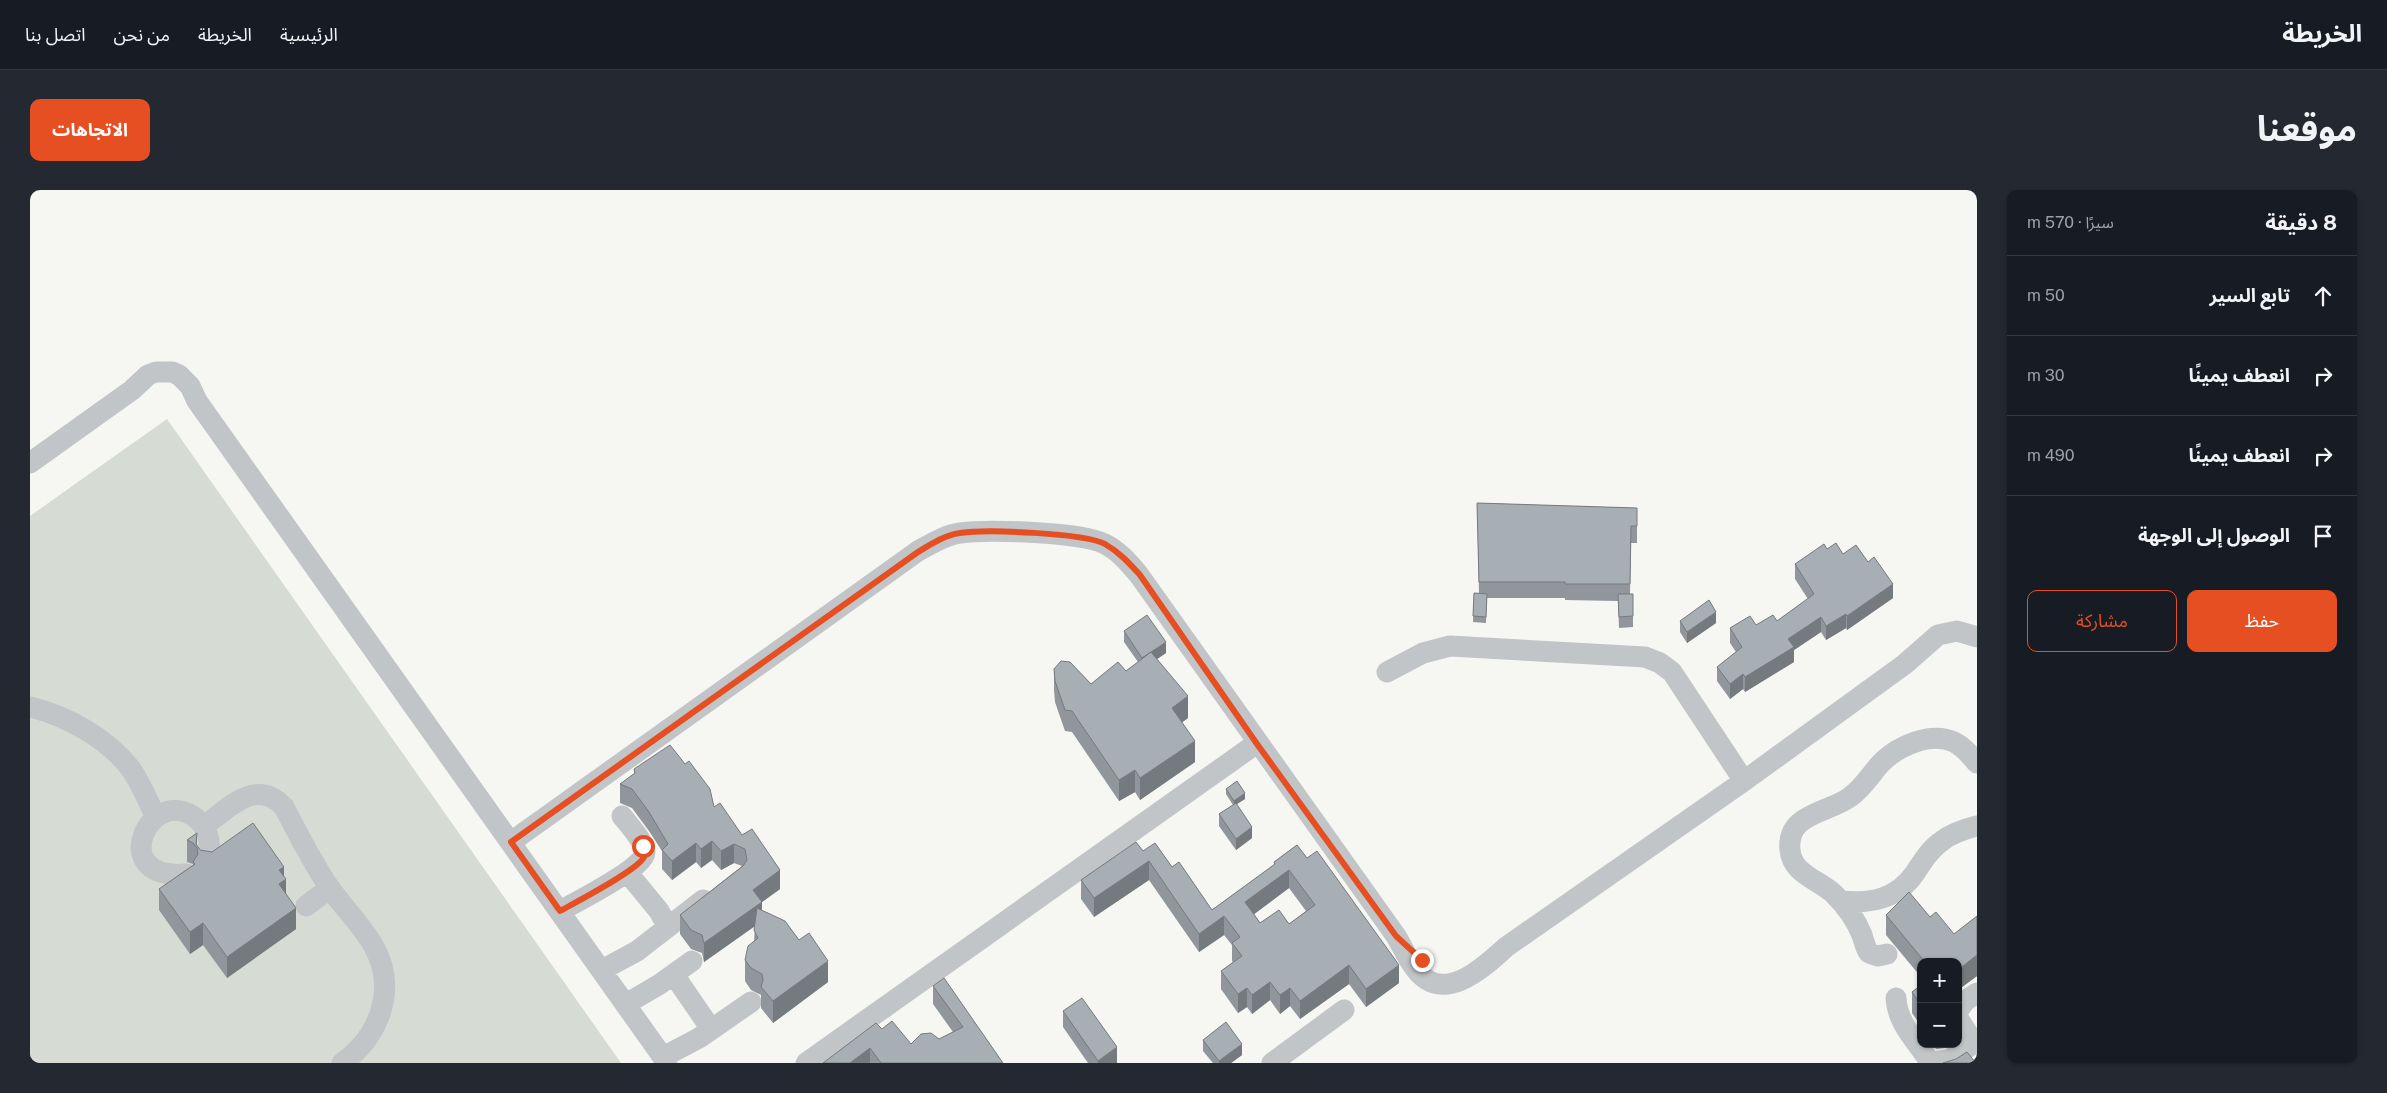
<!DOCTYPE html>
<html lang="ar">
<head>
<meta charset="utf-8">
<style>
  body { margin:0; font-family:"Public Sans","Noto Sans Arabic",sans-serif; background:#242831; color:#f1f3f6; direction:rtl }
  .controls { position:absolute; right:15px; bottom:15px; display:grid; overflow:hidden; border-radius:10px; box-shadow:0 1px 4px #0004 }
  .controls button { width:45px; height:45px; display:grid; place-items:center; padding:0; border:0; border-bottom:1px solid #363941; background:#171b24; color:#f1f3f6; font:25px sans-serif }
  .stop { position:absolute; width:15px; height:15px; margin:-11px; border:4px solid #e54f22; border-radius:50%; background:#fff }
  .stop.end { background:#e54f22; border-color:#fff; box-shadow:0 1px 5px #0008 }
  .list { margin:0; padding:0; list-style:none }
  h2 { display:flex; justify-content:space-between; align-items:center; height:65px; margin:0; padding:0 20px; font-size:21px }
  h2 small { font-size:16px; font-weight:400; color:#9ea1a6 }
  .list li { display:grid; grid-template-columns:32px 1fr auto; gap:15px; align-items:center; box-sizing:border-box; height:80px; padding:0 20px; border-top:1px solid #363941 }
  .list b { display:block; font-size:19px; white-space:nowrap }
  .list em { font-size:16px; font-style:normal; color:#9ea1a6 }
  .actions { display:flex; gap:10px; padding:15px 20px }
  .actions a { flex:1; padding:11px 0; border:1px solid #e54f22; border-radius:10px; text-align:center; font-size:18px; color:#e54f22 }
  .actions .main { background:#e54f22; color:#fff }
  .icon { flex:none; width:28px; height:28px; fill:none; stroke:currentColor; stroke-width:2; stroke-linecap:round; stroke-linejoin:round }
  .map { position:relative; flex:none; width:1947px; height:873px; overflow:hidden; direction:ltr; border-radius:10px }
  header { display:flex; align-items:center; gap:30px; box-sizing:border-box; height:70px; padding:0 25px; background:#171b24; border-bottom:1px solid #363941 }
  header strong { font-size:24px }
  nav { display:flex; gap:28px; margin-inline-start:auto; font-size:18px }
  .intro { display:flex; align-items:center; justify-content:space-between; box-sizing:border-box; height:120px; padding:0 30px }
  h1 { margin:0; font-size:35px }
  .button { padding:12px 22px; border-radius:10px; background:#e54f22; color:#fff; font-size:18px; font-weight:700 }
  main { display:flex; gap:30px; padding:0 30px }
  aside { flex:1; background:#171b24; border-radius:10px; box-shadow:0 1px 4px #0004 }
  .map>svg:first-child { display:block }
</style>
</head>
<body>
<header>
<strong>الخريطة</strong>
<nav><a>الرئيسية</a><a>الخريطة</a><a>من نحن</a><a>اتصل بنا</a></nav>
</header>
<div class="intro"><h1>موقعنا</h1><a class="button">الاتجاهات</a></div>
<main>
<aside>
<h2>8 دقيقة<small>سيرًا · 570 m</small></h2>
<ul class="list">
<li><svg class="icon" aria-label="ahead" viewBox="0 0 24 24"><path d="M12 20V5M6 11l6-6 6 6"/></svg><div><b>تابع السير</b></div><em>50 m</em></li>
<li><svg class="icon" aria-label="right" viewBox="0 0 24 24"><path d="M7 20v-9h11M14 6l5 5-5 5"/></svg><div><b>انعطف يمينًا</b></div><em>30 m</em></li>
<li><svg class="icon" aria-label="right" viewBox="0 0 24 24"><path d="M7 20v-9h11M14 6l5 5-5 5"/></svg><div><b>انعطف يمينًا</b></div><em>490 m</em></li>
<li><svg class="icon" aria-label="arrive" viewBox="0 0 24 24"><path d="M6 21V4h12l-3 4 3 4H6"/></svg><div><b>الوصول إلى الوجهة</b></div></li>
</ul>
<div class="actions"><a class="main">حفظ</a><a>مشاركة</a></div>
</aside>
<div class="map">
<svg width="1947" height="873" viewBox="0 0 1947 873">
  <rect width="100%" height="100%" fill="#f6f6f2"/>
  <!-- green -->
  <path fill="#d6dcd3" d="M 137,229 L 591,873 L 0,873 L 0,326 Z"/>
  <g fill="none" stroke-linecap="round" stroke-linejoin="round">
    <!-- minor -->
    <path stroke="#c1c5c8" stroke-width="21" d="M 0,273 L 102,200 L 118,185 L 126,182 L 142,182 L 149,185 L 160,196 L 167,211 L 637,873
      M 1357,482 L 1393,463 L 1420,456 L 1615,467 L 1630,473 L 1642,482 L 1714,591
      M 0,517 C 37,526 77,548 101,579 C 111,593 118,612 126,627
      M 174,636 C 199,618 226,587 254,617 C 268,644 282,672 299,697 C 313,717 331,734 343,755 C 368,798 350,846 312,873
      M 481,652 L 888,361 C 901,354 915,345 930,343 C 957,339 1052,342 1075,354 C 1089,361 1099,373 1109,385 L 1366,746 C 1372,756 1377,768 1384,777 C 1412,817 1453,778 1476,757 L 1714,591 L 1875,474 L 1908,445 L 1927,441 L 1947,447
      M 597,682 L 629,721 L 638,737
      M 156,684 C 74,691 121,591 167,629 C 180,640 181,657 178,672
      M 1811,711 C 1841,714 1867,709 1885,683 C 1893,671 1900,659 1912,651 C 1922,643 1935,639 1947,636
      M 276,716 L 300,698
      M 530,721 C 544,713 616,677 615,662 C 614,651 599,635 592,626
      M 1857,764 L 1848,766 L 1839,763 C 1835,757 1834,751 1832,745 C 1826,730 1816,716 1804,704 C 1789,690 1762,684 1760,660 C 1756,623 1799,623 1820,607 C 1833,598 1841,584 1851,573 C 1868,556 1901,541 1924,552 C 1934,557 1940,565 1947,573
      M 572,780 L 607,761 L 673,710
      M 644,785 L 681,839
      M 1866,808 C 1867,832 1885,850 1898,869 L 1903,872 L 1919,870 L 1947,851
      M 596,814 L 630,794 L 662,771
      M 1928,821 L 1935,811 L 1947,803
      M 1928,828 L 1944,853
      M 633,867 L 669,848 L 721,812
      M 776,873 L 1227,553
      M 1242,873 L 1314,820"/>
  </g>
  <!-- wall -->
  <path fill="#90969b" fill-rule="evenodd" d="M 1447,313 L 1607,318 L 1607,353 L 1601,353 L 1600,404 L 1603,404 L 1603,437 L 1589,438 L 1588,411 L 1535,410 L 1535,408 L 1457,408 L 1456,433 L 1443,432 L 1444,403 L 1449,404 Z
    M 1797,359 L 1813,364 L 1863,408 L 1817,440 L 1816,438 L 1796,450 L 1791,442 L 1764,460 L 1764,472 L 1715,502 L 1713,499 L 1700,509 L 1687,491 L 1687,477 L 1706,462 L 1700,453 L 1700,438 L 1726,435 L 1747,431 L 1778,409 L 1765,389 L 1765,374 Z
    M 1650,431 L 1686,433 L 1657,453 L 1650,442 Z
    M 1094,441 L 1136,463 L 1127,469 L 1158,528 L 1152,532 L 1165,572 L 1110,610 L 1105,602 L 1089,611 L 1042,542 L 1035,541 L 1025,512 L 1024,500 L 1024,479 L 1061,494 L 1096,481 L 1108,472 L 1094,452 Z
    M 604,579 L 684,617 L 750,699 L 732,712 L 732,721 L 798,792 L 743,833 L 731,818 L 731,805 L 721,800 L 715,791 L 715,770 L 724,751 L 725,736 L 674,772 L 672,763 L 661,759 L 650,744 L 650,725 L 712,676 L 704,673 L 691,680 L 682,670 L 671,678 L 666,672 L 642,690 L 632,679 L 632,661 L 619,641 L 602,618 L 590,613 L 590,594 L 604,584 Z
    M 1196,599 L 1215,609 L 1206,614 L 1222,648 L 1206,660 L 1189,636 L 1189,624 L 1203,615 L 1196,604 Z
    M 167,643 L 167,655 L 170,660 L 254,686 L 256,704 L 266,739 L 197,788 L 173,755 L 160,764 L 129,720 L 129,699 L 163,675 L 163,674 L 157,672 L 157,650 Z
    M 1267,655 L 1369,793 L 1336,817 L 1319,794 L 1270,829 L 1260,816 L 1250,824 L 1240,810 L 1222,824 L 1217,817 L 1208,823 L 1191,799 L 1191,781 L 1203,772 L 1202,771 L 1202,755 L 1194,745 L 1169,762 L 1119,690 L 1064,727 L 1051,709 L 1051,690 L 1113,661 L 1142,677 L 1182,720 L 1244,675 L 1244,672 ZM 1259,698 L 1276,721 L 1259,734 L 1230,733 L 1224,724 Z
    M 1856,725 L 1900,727 L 1924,744 L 1947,726 L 1947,786 L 1928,800 L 1928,772 L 1891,772 L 1891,787 L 1856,745 Z
    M 1891,795 L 1891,836 L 1882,823 L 1882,802 Z
    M 903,796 L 973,873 L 793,873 L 852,839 L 881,854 L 909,849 L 923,842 L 903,814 Z
    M 1033,821 L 1087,873 L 1058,873 L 1033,837 Z
    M 1173,850 L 1212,865 L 1201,873 L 1183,873 L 1173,861 Z
    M 1903,854 L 1920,854 L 1914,858 L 1906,859 Z"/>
  <!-- shaded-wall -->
  <path fill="#757a7e" d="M 1863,394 L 1863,408 L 1817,440 L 1817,426 Z
    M 1686,422 L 1686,433 L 1657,453 L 1657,442 Z
    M 1816,424 L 1816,438 L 1796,450 L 1796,436 Z
    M 1791,427 L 1791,442 L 1764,460 L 1764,472 L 1715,502 L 1715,487 L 1758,449 Z
    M 1136,452 L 1136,463 L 1112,479 L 1112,468 Z
    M 1713,484 L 1713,499 L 1700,509 L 1700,494 Z
    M 1158,506 L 1158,528 L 1142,540 L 1142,518 Z
    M 1165,551 L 1165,572 L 1110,610 L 1110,588 Z
    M 1105,580 L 1105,602 L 1089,611 L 1089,590 Z
    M 1215,603 L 1215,609 L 1204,616 L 1204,611 Z
    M 1222,637 L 1222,648 L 1206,660 L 1206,649 Z
    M 682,651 L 682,670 L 671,678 L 671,659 Z
    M 666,653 L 666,672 L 642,690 L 642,671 Z
    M 704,654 L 704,673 L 691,680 L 691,661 Z
    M 1119,671 L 1119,690 L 1064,727 L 1064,708 Z
    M 254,677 L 254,691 L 256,689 L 256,711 L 249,716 L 249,680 Z
    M 750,680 L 750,699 L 732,712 L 732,731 L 674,772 L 674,753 L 723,700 Z
    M 1259,680 L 1259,698 L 1215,731 L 1215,712 Z
    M 266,718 L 266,739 L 197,788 L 197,767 Z
    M 1194,726 L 1194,745 L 1169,762 L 1169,744 Z
    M 173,733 L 173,755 L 160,764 L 160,742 Z
    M 1947,765 L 1947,786 L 1928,800 L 1928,780 Z
    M 798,771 L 798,792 L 743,833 L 743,811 Z
    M 1319,775 L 1319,794 L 1270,829 L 1270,811 Z
    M 1369,775 L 1369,793 L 1336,817 L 1336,799 Z
    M 1240,792 L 1240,810 L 1222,824 L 1222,805 Z
    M 1217,798 L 1217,817 L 1208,823 L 1208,804 Z
    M 1260,798 L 1260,816 L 1250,824 L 1250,805 Z
    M 1212,854 L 1212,865 L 1201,873 L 1189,873 L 1189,871 Z
    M 1914,854 L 1920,854 L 1914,858 Z
    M 1087,857 L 1087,873 L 1068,873 L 1068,871 Z
    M 840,858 L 840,873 L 820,873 Z"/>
  <!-- building -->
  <path fill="#a7afb4" stroke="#757a7e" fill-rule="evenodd" d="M 1447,313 L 1607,318 L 1607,336 L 1601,336 L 1600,394 L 1535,394 L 1535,392 L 1449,392 Z
    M 1806,353 L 1813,364 L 1826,355 L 1838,372 L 1844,367 L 1863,394 L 1817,426 L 1816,424 L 1796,436 L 1791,427 L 1758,449 L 1764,457 L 1715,487 L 1713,484 L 1700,494 L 1687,477 L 1712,457 L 1700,438 L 1720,426 L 1726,435 L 1743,425 L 1747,431 L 1784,404 L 1765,374 L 1794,354 L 1797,359 Z
    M 1444,403 L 1457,404 L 1456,427 L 1443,426 Z
    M 1588,404 L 1603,404 L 1603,426 L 1589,427 Z
    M 1679,410 L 1686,422 L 1657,442 L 1650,431 Z
    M 1117,425 L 1136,452 L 1112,468 L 1094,441 Z
    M 1121,462 L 1158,506 L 1142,518 L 1165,551 L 1110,588 L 1105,580 L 1089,590 L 1042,521 L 1035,520 L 1025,491 L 1024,479 L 1031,471 L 1040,472 L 1061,494 L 1088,472 L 1096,481 Z
    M 640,555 L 655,574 L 659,571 L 680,599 L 684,617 L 690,613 L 712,645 L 722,639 L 750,680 L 723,700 L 732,712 L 674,753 L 672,745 L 661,740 L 650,725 L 713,676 L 717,670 L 715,659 L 704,654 L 691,661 L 682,651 L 671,659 L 666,653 L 642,671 L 632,660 L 638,654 L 619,622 L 602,599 L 590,594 L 605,583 L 604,579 Z
    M 1207,591 L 1215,603 L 1204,611 L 1196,599 Z
    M 1206,613 L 1222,637 L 1206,649 L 1189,624 Z
    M 223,633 L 254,677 L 249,680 L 256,689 L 249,694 L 266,718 L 197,767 L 173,733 L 160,742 L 129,699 L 165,674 L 163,672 L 168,664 L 167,658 L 163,653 L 157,650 L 167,643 L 166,654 L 170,660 L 182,662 Z
    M 1106,652 L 1113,661 L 1125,653 L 1142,677 L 1149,672 L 1182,720 L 1245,674 L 1244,672 L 1267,655 L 1277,668 L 1287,661 L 1369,775 L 1336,799 L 1319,775 L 1270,811 L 1260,798 L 1250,805 L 1240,792 L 1222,805 L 1217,798 L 1208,804 L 1191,781 L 1212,766 L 1202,753 L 1210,747 L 1194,726 L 1169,744 L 1119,671 L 1064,708 L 1051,690 ZM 1259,680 L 1285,715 L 1259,734 L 1249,720 L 1230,733 L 1215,712 Z
    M 1879,702 L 1900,727 L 1906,722 L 1924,744 L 1947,726 L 1947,765 L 1928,780 L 1928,772 L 1895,772 L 1856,725 Z
    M 727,718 L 755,731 L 769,750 L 779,743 L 798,771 L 743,811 L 731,797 L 733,790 L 732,784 L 721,778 L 715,770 L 718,756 L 728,748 L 724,740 Z
    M 914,788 L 973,873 L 851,873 L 840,858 L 820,873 L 793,873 L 846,833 L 852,839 L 862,831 L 881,854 L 891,844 L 901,843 L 909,849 L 933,837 L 903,796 Z
    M 1891,795 L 1891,815 L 1882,802 Z
    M 1052,808 L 1087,857 L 1068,871 L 1033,821 Z
    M 1196,832 L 1212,854 L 1189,871 L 1173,850 Z
    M 1937,862 L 1946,873 L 1913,873 L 1926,869 Z"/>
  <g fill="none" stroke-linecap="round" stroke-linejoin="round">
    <!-- route -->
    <path stroke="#e54f22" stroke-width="6" d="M 613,656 C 615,660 616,663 614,667 C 608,680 546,712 530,721 L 481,652 L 888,362 C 901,354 915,345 930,343 C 957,339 1053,343 1075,354 C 1089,362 1099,373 1110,385 L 1227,554 L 1366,746 L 1392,770"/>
  </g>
</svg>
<div class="controls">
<button>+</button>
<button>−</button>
</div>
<div class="stop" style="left:613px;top:656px"></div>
<div class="stop end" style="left:1392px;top:770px"></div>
</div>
</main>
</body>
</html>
